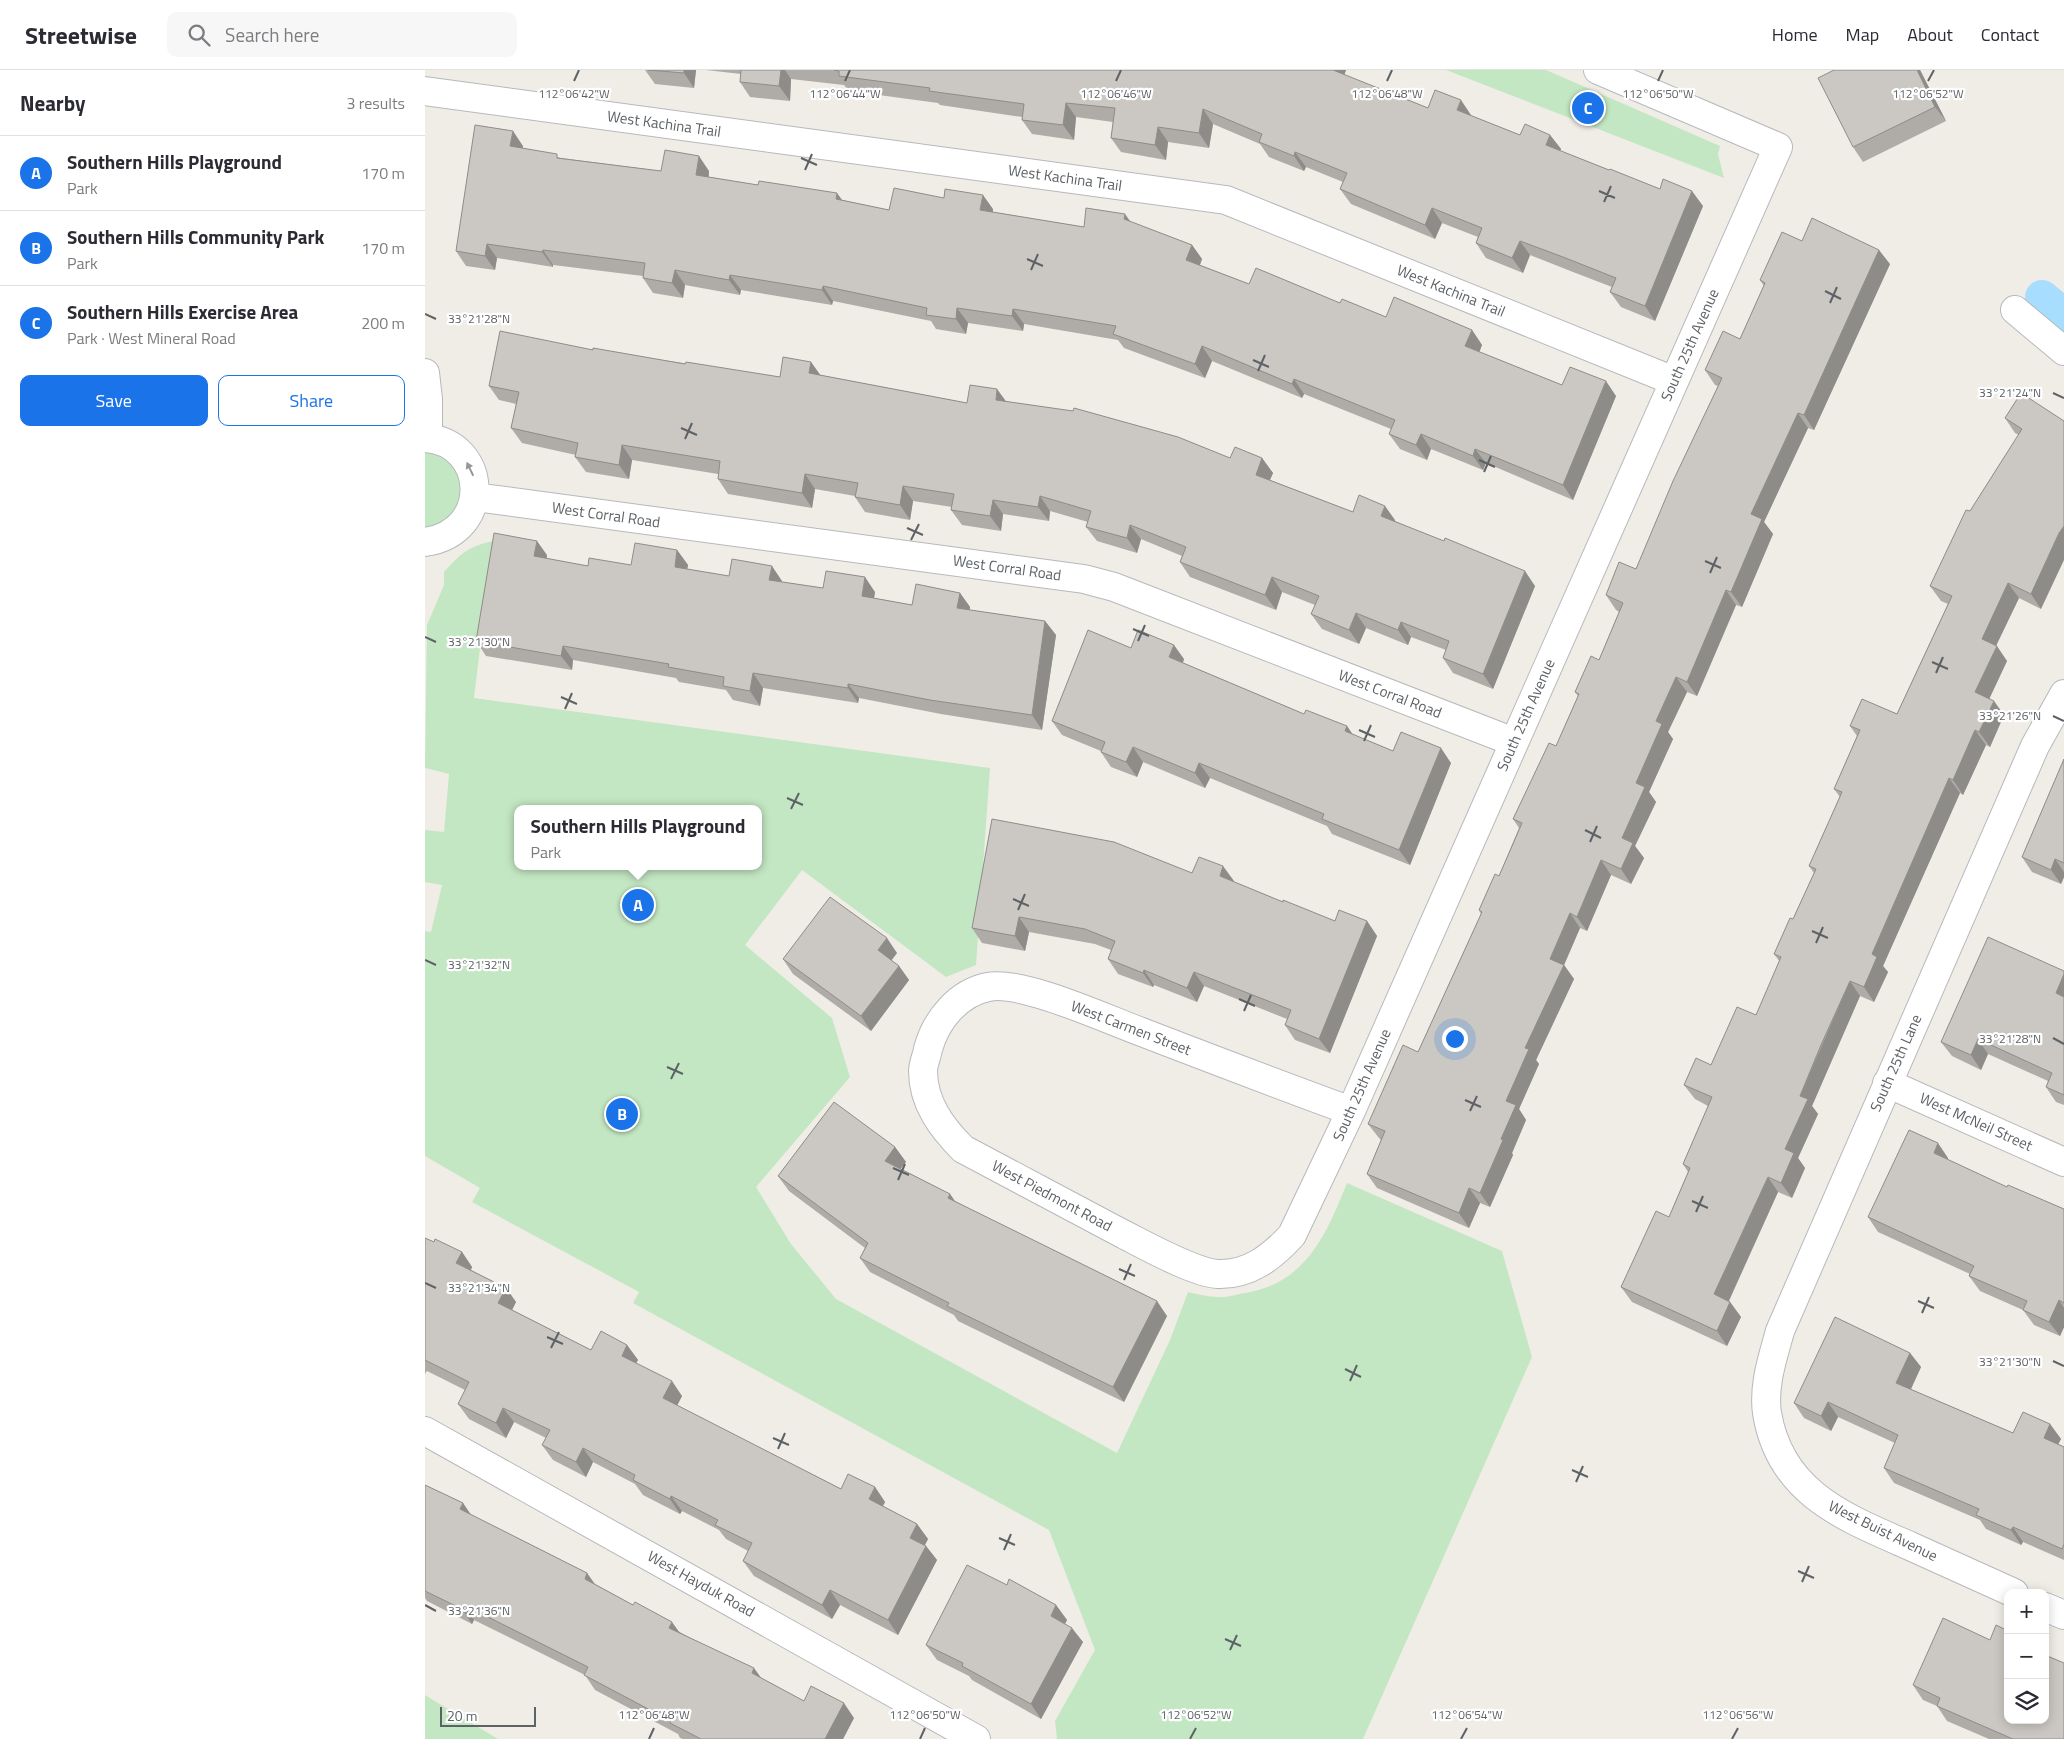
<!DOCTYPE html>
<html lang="en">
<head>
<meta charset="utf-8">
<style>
  body { margin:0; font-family:"Titillium Web",sans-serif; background:#f7f7f7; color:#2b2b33 }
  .controls { position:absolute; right:15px; bottom:15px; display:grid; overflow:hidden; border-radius:10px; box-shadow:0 2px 12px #0003 }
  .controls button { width:45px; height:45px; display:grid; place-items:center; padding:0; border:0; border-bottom:1px solid #e1e1e2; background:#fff; color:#2b2b33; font:25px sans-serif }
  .scale { position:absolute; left:15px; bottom:12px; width:96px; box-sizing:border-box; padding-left:5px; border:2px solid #5d6266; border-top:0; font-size:14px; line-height:18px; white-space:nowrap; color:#5d6266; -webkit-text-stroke:4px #fff; paint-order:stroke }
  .you { position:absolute; left:1029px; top:968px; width:18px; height:18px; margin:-12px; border:4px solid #fff; border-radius:50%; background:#1a73e8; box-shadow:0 0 0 8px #1a73e833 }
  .badge { display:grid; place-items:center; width:32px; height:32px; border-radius:50%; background:#1a73e8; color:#fff; font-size:16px; font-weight:700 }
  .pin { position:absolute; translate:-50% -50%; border:2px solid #fff; box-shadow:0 1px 5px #0006 }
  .popup { position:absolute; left:89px; top:735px; width:248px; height:65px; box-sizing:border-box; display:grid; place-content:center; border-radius:10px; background:#fff; filter:drop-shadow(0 1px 4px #0005); font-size:16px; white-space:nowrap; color:#7c7c81 }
  .popup b { font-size:19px; color:#2b2b33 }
  .popup::after { content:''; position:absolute; left:50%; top:100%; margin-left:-10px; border:10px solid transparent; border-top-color:#fff }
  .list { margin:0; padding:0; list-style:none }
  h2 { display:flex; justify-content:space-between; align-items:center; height:65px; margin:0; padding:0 20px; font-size:21px }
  h2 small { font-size:16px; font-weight:400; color:#7c7c81 }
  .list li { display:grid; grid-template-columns:32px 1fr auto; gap:15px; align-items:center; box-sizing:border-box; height:75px; padding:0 20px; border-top:1px solid #e1e1e2 }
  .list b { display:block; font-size:19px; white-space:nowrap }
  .list p { margin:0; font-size:16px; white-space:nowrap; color:#7c7c81 }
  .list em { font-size:16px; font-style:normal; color:#7c7c81 }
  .actions { display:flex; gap:10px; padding:15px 20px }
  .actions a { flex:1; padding:11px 0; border:1px solid #1a73e8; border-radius:10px; text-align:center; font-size:18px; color:#1a73e8 }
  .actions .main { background:#1a73e8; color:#fff }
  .icon { flex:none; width:28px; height:28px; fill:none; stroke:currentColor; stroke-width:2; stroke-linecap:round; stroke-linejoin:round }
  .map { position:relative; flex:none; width:1639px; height:1669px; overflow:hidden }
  header { display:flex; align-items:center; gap:30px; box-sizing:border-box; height:70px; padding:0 25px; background:#fff; border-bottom:1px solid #e1e1e2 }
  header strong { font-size:24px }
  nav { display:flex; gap:28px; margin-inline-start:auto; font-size:18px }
  .search { width:350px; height:45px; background:#f7f7f7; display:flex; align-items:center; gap:12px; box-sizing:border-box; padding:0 18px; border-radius:10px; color:#7c7c81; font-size:19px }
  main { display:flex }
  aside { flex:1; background:#fff }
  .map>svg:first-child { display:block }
</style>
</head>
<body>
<header>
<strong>Streetwise</strong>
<div class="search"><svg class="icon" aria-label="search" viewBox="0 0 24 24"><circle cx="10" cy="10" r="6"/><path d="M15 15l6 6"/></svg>Search here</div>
<nav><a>Home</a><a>Map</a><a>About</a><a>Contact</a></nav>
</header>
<main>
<aside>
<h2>Nearby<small>3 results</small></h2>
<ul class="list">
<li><span class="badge">A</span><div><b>Southern Hills Playground</b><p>Park</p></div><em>170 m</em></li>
<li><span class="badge">B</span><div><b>Southern Hills Community Park</b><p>Park</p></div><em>170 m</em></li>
<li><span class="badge">C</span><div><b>Southern Hills Exercise Area</b><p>Park · West Mineral Road</p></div><em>200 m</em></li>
</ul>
<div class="actions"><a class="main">Save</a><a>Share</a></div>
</aside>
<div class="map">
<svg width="1639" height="1669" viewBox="0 0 1639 1669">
  <rect width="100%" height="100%" fill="#f0ede6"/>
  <!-- green -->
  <path fill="#c4e7c3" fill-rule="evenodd" d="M 1021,0 L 1121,0 L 1295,76 L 1293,84 L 1299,108 Z
    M 0,368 L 11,370 L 50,427 L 0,472 Z
    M 68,471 L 49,628 L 565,698 L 551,895 L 521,907 L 377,800 L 320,875 L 407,948 L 425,1007 L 331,1117 L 366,1174 L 411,1229 L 692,1383 L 745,1270 L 763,1222 C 773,1224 783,1227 793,1227 C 802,1228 812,1224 820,1223 C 881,1213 901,1165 922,1113 L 1077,1181 L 1107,1287 L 938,1669 L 632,1669 L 630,1651 L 670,1580 L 624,1460 L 208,1233 L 214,1222 L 47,1132 L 55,1118 L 0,1086 L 0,861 L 6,862 L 17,815 L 0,812 L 0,760 L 19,762 L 24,704 L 0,698 L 2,555 L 19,515 L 19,502 C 35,484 44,476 68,471 ZM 93,739 L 333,739 L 333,796 L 93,796 Z
    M 0,1625 L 73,1669 L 0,1669 Z"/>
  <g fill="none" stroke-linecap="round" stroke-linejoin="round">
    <!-- canal -->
    <path stroke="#a7ddff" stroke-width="34" d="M 1617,227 L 1639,245"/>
    <!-- minor casing -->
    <g stroke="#b6b9bc" stroke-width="30">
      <path id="minor" d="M 0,21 L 801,130 L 1249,311
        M 1590,240 L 1639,281
        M 0,303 L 3,329 L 3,368
        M 0,368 C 63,372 69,462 0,472
        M 50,427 L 659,509 L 689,517 L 1089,672
        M 1462,1013 L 1639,1092
        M 926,1041 C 855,1015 784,988 714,961 C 679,948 596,910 563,917 C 533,923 511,950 503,979 C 502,986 498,994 498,1001 C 498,1033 517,1058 538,1079 C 591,1107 643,1135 696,1163 C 718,1174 769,1203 793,1204 C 824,1205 847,1187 867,1165 L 926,1041 L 1353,77 L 1173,0
        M 0,1361 L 551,1669
        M 1589,1523 C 1554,1507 1520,1492 1485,1476 C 1419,1447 1355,1423 1342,1343 C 1338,1315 1348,1287 1355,1261 L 1610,676 L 1639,624
        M 1620,1537 L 1639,1545"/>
    </g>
    <!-- minor -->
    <use href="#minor" stroke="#fff" stroke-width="28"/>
  </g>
  <!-- wall -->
  <path fill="#afaca8" d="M 220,0 L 271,0 L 269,18 L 230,14 Z
    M 281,0 L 921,0 L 919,5 L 1003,38 L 1046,45 L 1046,46 L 1095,65 L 1125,65 L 1136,79 L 1135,81 L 1184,100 L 1278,136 L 1230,251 L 1196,237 L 1185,222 L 1187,217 L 1148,202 L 1105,185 L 1098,203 L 1061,188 L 1051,173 L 1053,167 L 1017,153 L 1010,169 L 926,134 L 915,119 L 918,112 L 881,97 L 879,101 L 844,87 L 835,74 L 788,54 L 784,78 L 743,72 L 741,90 L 696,82 L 686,68 L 688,52 L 651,47 L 649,70 L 607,64 L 597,50 L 597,47 L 515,35 L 513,33 L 424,21 L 419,15 L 366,9 L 365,31 L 325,27 L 315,12 L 316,4 Z
    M 1495,0 L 1521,51 L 1438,92 L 1428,77 Z
    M 98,76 L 98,78 L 136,88 L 236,101 L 284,101 L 284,107 L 417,130 L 464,140 L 568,139 L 568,142 L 659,157 L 705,152 L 767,175 L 777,189 L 775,195 L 824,214 L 915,233 L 961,247 L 1047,260 L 1057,275 L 1054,282 L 1137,315 L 1191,326 L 1148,430 L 1061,393 L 1058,400 L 1006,379 L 1002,390 L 975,379 L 964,364 L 966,359 L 879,324 L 877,328 L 787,291 L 780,308 L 699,278 L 693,270 L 599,254 L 598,261 L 543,253 L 541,264 L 511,259 L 506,251 L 408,231 L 407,235 L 316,220 L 315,225 L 260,215 L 258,228 L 228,223 L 218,208 L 218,206 L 128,195 L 128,197 L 72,188 L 70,200 L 41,196 L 31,181 Z
    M 1377,171 L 1465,194 L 1389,360 L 1383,358 L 1339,452 L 1348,464 L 1317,537 L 1311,535 L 1272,626 L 1262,622 L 1243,662 L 1248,669 L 1224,722 L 1231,732 L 1210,776 L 1219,788 L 1206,814 L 1186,805 L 1162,861 L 1155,858 L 1139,895 L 1149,909 L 1111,990 L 1114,994 L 1094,1039 L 1101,1050 L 1087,1083 L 1088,1085 L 1065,1137 L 1055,1133 L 1044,1158 L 952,1118 L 942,1104 L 956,1070 L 954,1068 L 943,1054 L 993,982 L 1056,844 L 1054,840 L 1074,806 L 1094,758 L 1088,749 L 1131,676 L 1153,626 L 1150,622 L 1174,590 L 1194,542 L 1191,540 L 1181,525 L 1211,499 L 1293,316 L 1290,315 L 1280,300 L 1315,269 L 1339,216 L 1335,210 Z
    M 168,280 L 355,307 L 386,292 L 395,305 L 542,333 L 581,331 L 805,388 L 837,388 L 848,403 L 845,410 L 928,442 L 970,450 L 970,451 L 1110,516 L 1068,619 L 1028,603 L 1018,588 L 1021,580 L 986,567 L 983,575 L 941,558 L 934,574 L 897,559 L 886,544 L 890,535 L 857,522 L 851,540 L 765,507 L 755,492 L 757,486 L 716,469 L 712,483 L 672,471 L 661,457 L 663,452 L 625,441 L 624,451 L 578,444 L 576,461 L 537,455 L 526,440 L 527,437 L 488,431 L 485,450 L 440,442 L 430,427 L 430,426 L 390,419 L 387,438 L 303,424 L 293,409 L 293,404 L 207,390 L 204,409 L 161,402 L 150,387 L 151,385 L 97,373 L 86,358 L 91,334 L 74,330 L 64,316 Z
    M 1596,323 L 1616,539 L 1594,528 L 1571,576 L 1582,591 L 1564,628 L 1579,645 L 1565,677 L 1561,675 L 1538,725 L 1535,723 L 1458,896 L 1463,902 L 1449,932 L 1435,926 L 1407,990 L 1387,1036 L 1393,1044 L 1373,1088 L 1380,1098 L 1367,1128 L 1353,1122 L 1304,1231 L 1305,1232 L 1316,1247 L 1302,1276 L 1207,1232 L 1196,1217 L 1244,1147 L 1263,1102 L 1258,1094 L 1283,1036 L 1270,1029 L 1259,1015 L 1286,995 L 1331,945 L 1355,892 L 1349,884 L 1368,849 L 1389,803 L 1384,796 L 1415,727 L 1409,719 L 1432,666 L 1425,656 L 1472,644 L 1523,534 L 1516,531 L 1505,516 L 1545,441 L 1594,365 L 1590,363 L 1580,348 Z
    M 252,480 L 263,495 L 262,499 L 304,506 L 357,511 L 357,512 L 398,518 L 450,522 L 449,528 L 487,535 L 535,523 L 545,537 L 545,540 L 620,551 L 631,565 L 617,660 L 516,644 L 434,628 L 433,633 L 338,618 L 335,636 L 308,630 L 301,620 L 254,612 L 251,608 L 148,590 L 147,600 L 61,586 L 51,571 L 122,485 L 122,489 L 163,496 L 206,495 Z
    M 706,578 L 759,589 L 758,593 L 879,644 L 922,656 L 928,665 L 968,681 L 1026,693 L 985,795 L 907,764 L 902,756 L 785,708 L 780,718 L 718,692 L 712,707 L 686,697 L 676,682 L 676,681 L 637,665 L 627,651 Z
    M 1639,689 L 1639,807 L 1636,814 L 1607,802 L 1597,787 Z
    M 767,803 L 809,811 L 808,812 L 858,832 L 910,851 L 942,851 L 952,866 L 905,983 L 870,970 L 860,955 L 862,949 L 779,916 L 772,932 L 729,915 L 728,917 L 693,904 L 683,889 L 686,880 L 670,874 L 604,862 L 600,881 L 557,873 L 547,858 Z
    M 472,883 L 466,890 L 474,896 L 484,910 L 446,961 L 368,904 L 358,889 Z
    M 1639,901 L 1639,1035 L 1631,1032 L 1621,1017 L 1623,1011 L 1563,984 L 1556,1000 L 1527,986 L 1516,972 Z
    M 470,1077 L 481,1092 L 475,1099 L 525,1124 L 530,1131 L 742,1246 L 699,1332 L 533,1251 L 529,1245 L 445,1202 L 435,1188 L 440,1178 L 364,1121 L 353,1106 Z
    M 1523,1088 L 1523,1090 L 1582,1117 L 1639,1139 L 1639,1257 L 1635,1266 L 1609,1255 L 1598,1240 L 1555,1221 L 1544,1206 L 1545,1204 L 1453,1162 L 1443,1147 Z
    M 0,1168 L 9,1172 L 37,1182 L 47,1197 L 46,1200 L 81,1218 L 91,1232 L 87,1240 L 166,1280 L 202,1275 L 213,1290 L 211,1293 L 257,1326 L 252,1336 L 416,1419 L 450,1417 L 460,1432 L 458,1436 L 492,1454 L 503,1469 L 500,1475 L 512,1490 L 473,1565 L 415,1535 L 407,1549 L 329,1506 L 318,1491 L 323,1481 L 301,1469 L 294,1460 L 257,1441 L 255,1444 L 218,1425 L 210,1414 L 168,1392 L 161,1407 L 128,1390 L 117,1375 L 121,1368 L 89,1352 L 81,1368 L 44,1349 L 33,1334 L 40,1320 L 2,1301 L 0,1304 Z
    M 1485,1283 L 1496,1297 L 1485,1319 L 1588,1363 L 1625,1354 L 1636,1369 L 1633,1374 L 1639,1377 L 1639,1490 L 1598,1472 L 1596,1475 L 1561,1459 L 1555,1450 L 1469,1413 L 1459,1398 L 1470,1373 L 1413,1347 L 1406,1361 L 1379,1348 L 1369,1333 Z
    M 0,1415 L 38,1433 L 46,1445 L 162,1503 L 170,1514 L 336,1608 L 379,1631 L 429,1648 L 418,1669 L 258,1669 L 255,1668 L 253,1664 L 170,1620 L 160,1605 L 49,1550 L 47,1554 L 2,1531 L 0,1528 Z
    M 582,1515 L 631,1535 L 642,1550 L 640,1554 L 658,1572 L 616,1649 L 547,1610 L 544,1606 L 512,1590 L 501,1575 Z
    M 1488,1615 L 1639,1669 L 1564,1669 L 1522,1651 L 1512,1636 L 1498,1630 Z"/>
  <!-- shaded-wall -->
  <path fill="#8e8c88" d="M 259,0 L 271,0 L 269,18 L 259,3 Z
    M 356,0 L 360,0 L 366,9 L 365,31 L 354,16 Z
    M 906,0 L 921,0 L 916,14 Z
    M 1492,0 L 1495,0 L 1521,51 L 1510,37 Z
    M 1036,30 L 1046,45 L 1043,55 L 1032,40 Z
    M 641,33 L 651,47 L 649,70 L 638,55 Z
    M 778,39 L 788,54 L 784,78 L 774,63 Z
    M 733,57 L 743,72 L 741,90 L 730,75 Z
    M 88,61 L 98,76 L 95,91 L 85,76 Z
    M 1125,65 L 1136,79 L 1131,90 L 1121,75 Z
    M 870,82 L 881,97 L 879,101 L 869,86 Z
    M 274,86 L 284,101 L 282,119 L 271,105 Z
    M 1267,121 L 1278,136 L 1230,251 L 1220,236 Z
    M 412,123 L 423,138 L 411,129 Z
    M 558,125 L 568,139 L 566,155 L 555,140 Z
    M 1007,138 L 1017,153 L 1010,169 L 1000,155 Z
    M 700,144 L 710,158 L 699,149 Z
    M 1095,171 L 1105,185 L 1098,203 L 1087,188 Z
    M 62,174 L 72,188 L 70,200 L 60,186 Z
    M 767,175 L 777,189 L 771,205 L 761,190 Z
    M 118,180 L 128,195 L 128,197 L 117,182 Z
    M 1454,180 L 1465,194 L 1389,360 L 1379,345 Z
    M 250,200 L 260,215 L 258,228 L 247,213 Z
    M 305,205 L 316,220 L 315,225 L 304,210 Z
    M 398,216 L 408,231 L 407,235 L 397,220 Z
    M 532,238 L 543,253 L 541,264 L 531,249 Z
    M 588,239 L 599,254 L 598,261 L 587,246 Z
    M 1047,260 L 1057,275 L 1051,291 L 1040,276 Z
    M 777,276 L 787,291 L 780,308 L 770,294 Z
    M 386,292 L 396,306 L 384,303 Z
    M 869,309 L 879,324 L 877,328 L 867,314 Z
    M 1181,311 L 1191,326 L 1148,430 L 1138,415 Z
    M 572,319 L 583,334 L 571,330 Z
    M 1373,343 L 1383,358 L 1339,452 L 1348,464 L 1317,537 L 1306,522 L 1326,444 Z
    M 996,364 L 1006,379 L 1002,390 L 991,375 Z
    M 197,375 L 207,390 L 204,409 L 194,395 Z
    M 1050,379 L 1061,393 L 1058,400 L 1048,386 Z
    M 837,388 L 848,403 L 841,419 L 831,405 Z
    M 380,404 L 390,419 L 387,438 L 377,423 Z
    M 478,416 L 488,431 L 485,450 L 475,435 Z
    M 615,426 L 625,441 L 624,451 L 613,437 Z
    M 568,430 L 578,444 L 576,461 L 565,446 Z
    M 960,436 L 970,450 L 966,460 L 956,446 Z
    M 705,455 L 716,469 L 712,483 L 702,468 Z
    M 1639,456 L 1639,490 L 1616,539 L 1606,524 L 1634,463 Z
    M 112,471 L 122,485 L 119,501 L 109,486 Z
    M 252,480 L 263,495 L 260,511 L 250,497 Z
    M 347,496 L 357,511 L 355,525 L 344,510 Z
    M 1100,501 L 1110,516 L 1068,619 L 1058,604 Z
    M 440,507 L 450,522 L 447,541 L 437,526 Z
    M 847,507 L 857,522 L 851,540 L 840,525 Z
    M 1583,513 L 1594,528 L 1567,584 L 1557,569 Z
    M 1301,520 L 1311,535 L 1272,626 L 1262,612 Z
    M 535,523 L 545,537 L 542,552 L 532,538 Z
    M 931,543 L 941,558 L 934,574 L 924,560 Z
    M 620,551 L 631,565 L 617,660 L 607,645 Z
    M 976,552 L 986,567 L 983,575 L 973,560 Z
    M 749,575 L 759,589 L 754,602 L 744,587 Z
    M 138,576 L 148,590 L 147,600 L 136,586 Z
    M 1572,576 L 1582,591 L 1561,636 L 1550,622 Z
    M 328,603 L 338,618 L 335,636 L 325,621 Z
    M 1251,607 L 1262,622 L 1243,662 L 1248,669 L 1224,722 L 1231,732 L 1210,776 L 1219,788 L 1206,814 L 1196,799 L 1197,768 L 1211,713 L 1231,651 Z
    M 423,614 L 434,628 L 433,633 L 423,618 Z
    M 1569,631 L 1579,645 L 1565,677 L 1554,662 Z
    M 922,656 L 932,671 L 920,661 Z
    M 1550,660 L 1561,675 L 1538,725 L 1528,710 Z
    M 708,677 L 718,692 L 712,707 L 701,692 Z
    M 1016,678 L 1026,693 L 985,795 L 974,780 Z
    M 774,693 L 785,708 L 780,718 L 770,703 Z
    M 1524,708 L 1535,723 L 1458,896 L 1463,902 L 1449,932 L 1439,917 L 1447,884 Z
    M 1630,789 L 1639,802 L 1639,807 L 1636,814 L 1626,800 Z
    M 1176,790 L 1186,805 L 1162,861 L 1152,847 Z
    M 798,796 L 809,811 L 805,821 L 795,806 Z
    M 1145,843 L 1155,858 L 1139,895 L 1149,909 L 1111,990 L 1114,994 L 1094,1039 L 1101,1050 L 1087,1083 L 1088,1085 L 1065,1137 L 1055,1123 L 1076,1069 L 1081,1031 L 1100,978 L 1125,889 Z
    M 594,847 L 604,862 L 600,881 L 590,866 Z
    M 942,851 L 952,866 L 905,983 L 894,969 Z
    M 462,868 L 472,883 L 463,895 L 453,880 Z
    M 474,896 L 484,910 L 446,961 L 436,946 Z
    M 719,900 L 729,915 L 728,917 L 718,903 Z
    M 769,902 L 779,916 L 772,932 L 762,918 Z
    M 1639,904 L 1639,935 L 1631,923 Z
    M 1425,911 L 1435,926 L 1387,1036 L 1393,1044 L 1373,1088 L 1380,1098 L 1367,1128 L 1356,1113 L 1360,1079 L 1375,1026 Z
    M 1553,969 L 1563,984 L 1556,1000 L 1546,985 Z
    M 1513,1073 L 1523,1088 L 1519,1098 L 1509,1083 Z
    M 470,1077 L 481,1092 L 470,1106 L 460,1091 Z
    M 1343,1107 L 1353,1122 L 1300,1239 L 1289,1224 Z
    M 1044,1118 L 1055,1133 L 1044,1158 L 1034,1143 Z
    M 525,1124 L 535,1139 L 523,1128 Z
    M 37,1182 L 47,1197 L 42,1208 L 31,1193 Z
    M 81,1218 L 91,1232 L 83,1248 L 73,1233 Z
    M 1634,1230 L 1639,1238 L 1639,1257 L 1635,1266 L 1624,1252 Z
    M 732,1231 L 742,1246 L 699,1332 L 688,1317 Z
    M 1305,1232 L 1316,1247 L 1302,1276 L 1292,1261 Z
    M 202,1275 L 213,1290 L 207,1300 L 197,1286 Z
    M 1485,1283 L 1496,1297 L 1482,1328 L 1471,1313 Z
    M 247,1311 L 257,1326 L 248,1343 L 238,1328 Z
    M 1403,1332 L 1413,1347 L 1406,1361 L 1396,1346 Z
    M 78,1338 L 89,1352 L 81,1368 L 71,1353 Z
    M 1625,1354 L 1636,1369 L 1629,1382 L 1619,1368 Z
    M 158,1378 L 168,1392 L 161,1407 L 151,1392 Z
    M 450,1417 L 460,1432 L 454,1443 L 444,1429 Z
    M 246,1426 L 257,1441 L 255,1444 L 245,1429 Z
    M 38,1433 L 48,1448 L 35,1439 Z
    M 492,1454 L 503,1469 L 496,1482 L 485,1468 Z
    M 1588,1457 L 1598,1472 L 1596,1475 L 1586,1460 Z
    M 501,1476 L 512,1490 L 473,1565 L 463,1550 Z
    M 162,1503 L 172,1518 L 160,1509 Z
    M 405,1520 L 415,1535 L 407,1549 L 397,1535 Z
    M 39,1535 L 49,1550 L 47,1554 L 37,1539 Z
    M 631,1535 L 642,1550 L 636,1561 L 626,1546 Z
    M 247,1552 L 257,1566 L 244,1558 Z
    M 647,1558 L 658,1572 L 616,1649 L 606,1634 Z
    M 329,1598 L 340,1613 L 327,1603 Z
    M 419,1633 L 429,1648 L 418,1669 L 400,1669 Z"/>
  <!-- building -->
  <path fill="#cbc8c3" stroke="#8e8c88" d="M 223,0 L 259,0 L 259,3 Z
    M 316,0 L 356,0 L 354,16 L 315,12 Z
    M 409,0 L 908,0 L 1003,38 L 1010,20 L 1036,30 L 1032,40 L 1095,65 L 1100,54 L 1125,65 L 1121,75 L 1184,100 L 1185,99 L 1235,119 L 1238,109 L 1267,121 L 1220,236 L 1185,222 L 1191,208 L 1138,187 L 1095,171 L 1087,188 L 1051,173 L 1057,158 L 1007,138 L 1000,155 L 915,119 L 922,103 L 870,82 L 869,86 L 834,72 L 837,64 L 778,39 L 774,63 L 733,57 L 730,75 L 686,68 L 690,38 L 641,33 L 638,55 L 597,50 L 599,34 L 504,21 L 505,18 L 414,6 L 414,1 Z
    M 1409,0 L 1492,0 L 1510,37 L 1428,77 L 1393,8 Z
    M 50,55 L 88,61 L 85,76 L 132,84 L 132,88 L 236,101 L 240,80 L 274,86 L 271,105 L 333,115 L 334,111 L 412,123 L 411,129 L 464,140 L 469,118 L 519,128 L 520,119 L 558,125 L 555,140 L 659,157 L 661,138 L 700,144 L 699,149 L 767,175 L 761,190 L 824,214 L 831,198 L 915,233 L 917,229 L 961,247 L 969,227 L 1047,260 L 1040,276 L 1137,315 L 1145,297 L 1181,311 L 1138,415 L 1050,379 L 1048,386 L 996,364 L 991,375 L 964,364 L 970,350 L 869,309 L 867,314 L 777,276 L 770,294 L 688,264 L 691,256 L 588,239 L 587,246 L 532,238 L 531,249 L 501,245 L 502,238 L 398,216 L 397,220 L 305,205 L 304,210 L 250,200 L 247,213 L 218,208 L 220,193 L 118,180 L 117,182 L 62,174 L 60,186 L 31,181 Z
    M 1387,148 L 1454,180 L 1379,345 L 1373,343 L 1326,444 L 1337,449 L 1306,522 L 1301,520 L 1262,612 L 1251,607 L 1231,651 L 1237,654 L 1211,713 L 1220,717 L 1197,768 L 1208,773 L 1196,799 L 1176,790 L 1152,847 L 1145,843 L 1125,889 L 1139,895 L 1100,978 L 1104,979 L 1081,1031 L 1091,1035 L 1076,1069 L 1078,1070 L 1055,1123 L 1044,1118 L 1034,1143 L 942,1104 L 960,1061 L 943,1054 L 978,975 L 993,982 L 1057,842 L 1054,840 L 1070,804 L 1074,806 L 1097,753 L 1088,749 L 1124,673 L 1131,676 L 1154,624 L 1150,622 L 1166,586 L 1174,590 L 1198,533 L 1181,525 L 1194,492 L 1211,499 L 1248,411 L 1297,308 L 1280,300 L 1298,261 L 1315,269 L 1340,213 L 1335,210 L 1357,162 L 1377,171 Z
    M 75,261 L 168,280 L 168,278 L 260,294 L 261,292 L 355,307 L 358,287 L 386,292 L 384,303 L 542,333 L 545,315 L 572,319 L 571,330 L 648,341 L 649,338 L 753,367 L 805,388 L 810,377 L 837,388 L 831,405 L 928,442 L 934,425 L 960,436 L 956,446 L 1019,471 L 1020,468 L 1100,501 L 1058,604 L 1018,588 L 1024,571 L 976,552 L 973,560 L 931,543 L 924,560 L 886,544 L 894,526 L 847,507 L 840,525 L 755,492 L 761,477 L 705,455 L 702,468 L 661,457 L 666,441 L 615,426 L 613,437 L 568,430 L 565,446 L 526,440 L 529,424 L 478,416 L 475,435 L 430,427 L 433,413 L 380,404 L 377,423 L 293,409 L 295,391 L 197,375 L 194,395 L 150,387 L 153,373 L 86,358 L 94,322 L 64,316 Z
    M 1596,323 L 1639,351 L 1639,456 L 1634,463 L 1606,524 L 1583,513 L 1557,569 L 1572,576 L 1550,622 L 1569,631 L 1554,662 L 1550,660 L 1528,710 L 1524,708 L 1447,884 L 1452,887 L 1439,917 L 1425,911 L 1396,975 L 1375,1026 L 1383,1029 L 1360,1079 L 1369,1083 L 1356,1113 L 1343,1107 L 1289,1224 L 1305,1232 L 1292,1261 L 1196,1217 L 1231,1141 L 1244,1147 L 1265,1098 L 1258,1094 L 1287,1027 L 1259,1015 L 1271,988 L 1286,995 L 1312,937 L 1331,945 L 1356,887 L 1349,884 L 1365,848 L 1368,849 L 1391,799 L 1384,796 L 1417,722 L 1409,719 L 1435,660 L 1425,656 L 1437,629 L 1472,644 L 1527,526 L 1505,516 L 1541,440 L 1545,441 L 1597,359 L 1580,348 Z
    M 69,463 L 112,471 L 109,486 L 163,496 L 164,488 L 206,495 L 210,473 L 252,480 L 250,497 L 304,506 L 307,489 L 347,496 L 344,510 L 398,518 L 401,501 L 440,507 L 437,526 L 487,535 L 491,514 L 535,523 L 532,538 L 620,551 L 607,645 L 505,630 L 423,614 L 423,618 L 328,603 L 325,621 L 298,616 L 299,607 L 243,597 L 244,594 L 138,576 L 136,586 L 51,571 Z
    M 663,560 L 706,578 L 713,560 L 749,575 L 744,587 L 879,644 L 881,640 L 922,656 L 920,661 L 968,681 L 976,662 L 1016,678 L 974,780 L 897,749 L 899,744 L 774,693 L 770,703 L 708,677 L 701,692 L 676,682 L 680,672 L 627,651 Z
    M 1639,689 L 1639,793 L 1630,789 L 1626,800 L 1597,787 Z
    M 567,749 L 689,772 L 767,803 L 774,787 L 798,796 L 795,806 L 858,832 L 858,830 L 910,851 L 914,840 L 942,851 L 894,969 L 860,955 L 866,940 L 769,902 L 762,918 L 719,900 L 718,903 L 683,889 L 690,871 L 660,859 L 594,847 L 590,866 L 547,858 Z
    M 405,827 L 462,868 L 453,880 L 474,896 L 436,946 L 358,889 Z
    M 1563,867 L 1639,901 L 1639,904 L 1631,923 L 1639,927 L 1639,1025 L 1621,1017 L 1627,1003 L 1553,969 L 1546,985 L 1516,972 Z
    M 409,1032 L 470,1077 L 460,1091 L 525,1124 L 523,1128 L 732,1231 L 688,1317 L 522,1236 L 524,1233 L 435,1188 L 443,1173 L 353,1106 Z
    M 1484,1060 L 1513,1073 L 1509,1083 L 1582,1117 L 1583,1115 L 1639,1139 L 1639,1233 L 1634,1230 L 1624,1252 L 1598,1240 L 1602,1231 L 1544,1206 L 1549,1196 L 1443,1147 Z
    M 0,1168 L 9,1172 L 10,1169 L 37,1182 L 31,1193 L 81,1218 L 73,1233 L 166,1280 L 176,1261 L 202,1275 L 197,1286 L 247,1311 L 238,1328 L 416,1419 L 423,1404 L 450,1417 L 444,1429 L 492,1454 L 485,1468 L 501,1476 L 463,1550 L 405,1520 L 397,1535 L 318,1491 L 327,1473 L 290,1455 L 293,1450 L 246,1426 L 245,1429 L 208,1410 L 210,1405 L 158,1378 L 151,1392 L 117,1375 L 125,1360 L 78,1338 L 71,1353 L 33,1334 L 44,1312 L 0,1290 Z
    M 1410,1247 L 1485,1283 L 1471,1313 L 1588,1363 L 1598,1342 L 1625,1354 L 1619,1368 L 1639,1377 L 1639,1474 L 1637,1479 L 1588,1457 L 1586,1460 L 1551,1445 L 1554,1439 L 1459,1398 L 1473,1365 L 1403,1332 L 1396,1346 L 1369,1333 Z
    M 0,1415 L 38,1433 L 35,1439 L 162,1503 L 160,1509 L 208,1535 L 210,1532 L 247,1552 L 244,1558 L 329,1598 L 327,1603 L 379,1631 L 386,1616 L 419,1633 L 400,1669 L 276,1669 L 245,1653 L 246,1651 L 159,1605 L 163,1597 L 39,1535 L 37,1539 L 0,1521 Z
    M 542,1495 L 582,1515 L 584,1509 L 631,1535 L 626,1546 L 647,1558 L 606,1634 L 537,1596 L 538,1593 L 501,1575 Z
    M 1518,1548 L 1565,1570 L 1571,1555 L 1583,1561 L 1583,1650 L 1620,1650 L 1620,1585 L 1639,1593 L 1639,1669 L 1588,1669 L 1512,1636 L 1515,1628 L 1488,1615 Z"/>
  <!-- one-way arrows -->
  <defs><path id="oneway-solid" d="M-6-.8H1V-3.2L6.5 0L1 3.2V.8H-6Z" transform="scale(1.25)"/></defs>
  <use fill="#96999c" href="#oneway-solid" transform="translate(45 399) rotate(-116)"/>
  <!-- ticks -->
  <path fill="none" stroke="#5d6266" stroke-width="2" d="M 149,11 L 154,0M 420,11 L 425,0M 691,11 L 696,0M 962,11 L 967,0M 1233,11 L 1238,0M 1503,11 L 1509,0M 376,88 L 392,95M 380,100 L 387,84M 1174,121 L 1190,128M 1179,132 L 1186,116M 602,189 L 618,196M 606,200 L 613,184M 1400,221 L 1416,229M 1405,233 L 1412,217M 0,244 L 11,249M 828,290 L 844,297M 833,301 L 840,285M 1628,323 L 1639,328M 256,358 L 272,365M 260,369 L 267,353M 1054,390 L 1070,397M 1059,402 L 1066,386M 482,458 L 498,465M 486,470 L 494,454M 1280,491 L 1296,498M 1285,503 L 1292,487M 708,559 L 724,566M 0,567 L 11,572M 713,571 L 720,555M 1507,592 L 1523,599M 1511,603 L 1518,587M 136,627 L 152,634M 140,639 L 147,623M 1628,646 L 1639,651M 934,660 L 950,667M 939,671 L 946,655M 362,728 L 378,735M 366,739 L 374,723M 1160,760 L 1176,768M 1165,772 L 1172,756M 588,829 L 604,836M 593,840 L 600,824M 1387,861 L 1403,868M 1391,873 L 1398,857M 0,890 L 11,895M 814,929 L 830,936M 819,941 L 826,925M 1628,968 L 1639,974M 242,997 L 258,1004M 246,1009 L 254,993M 1040,1030 L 1056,1037M 1045,1041 L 1052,1026M 468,1098 L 484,1105M 473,1110 L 480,1094M 1267,1131 L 1283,1138M 1271,1142 L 1278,1126M 694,1199 L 710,1206M 699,1210 L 706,1194M 0,1213 L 11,1218M 1493,1231 L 1509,1238M 1497,1243 L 1504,1227M 122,1267 L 138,1274M 126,1278 L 134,1262M 1628,1291 L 1639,1296M 920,1299 L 936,1307M 925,1311 L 932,1295M 348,1368 L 364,1375M 353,1379 L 360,1363M 1147,1400 L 1163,1407M 1151,1412 L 1158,1396M 574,1468 L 590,1475M 579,1480 L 586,1464M 1373,1501 L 1389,1508M 1377,1512 L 1384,1496M 0,1535 L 11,1541M 800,1569 L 816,1576M 805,1580 L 812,1565M 224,1669 L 229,1658M 495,1669 L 500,1658M 765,1669 L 771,1658M 1036,1669 L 1042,1658M 1307,1669 L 1313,1658"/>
  <g text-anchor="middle" stroke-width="4.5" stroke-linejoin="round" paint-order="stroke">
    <!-- street labels -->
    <g font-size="15" fill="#5d6266" stroke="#fff">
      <text transform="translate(239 54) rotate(8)" y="5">West Kachina Trail</text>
      <text transform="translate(640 108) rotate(8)" y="5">West Kachina Trail</text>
      <text transform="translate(1026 221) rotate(22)" y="5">West Kachina Trail</text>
      <text transform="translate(1265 275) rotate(-66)" y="5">South 25th Avenue</text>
      <text transform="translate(181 445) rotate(8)" y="5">West Corral Road</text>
      <text transform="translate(582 498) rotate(8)" y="5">West Corral Road</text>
      <text transform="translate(965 624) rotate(21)" y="5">West Corral Road</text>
      <text transform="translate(1101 645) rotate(-66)" y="5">South 25th Avenue</text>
      <text transform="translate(706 958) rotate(21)" y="5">West Carmen Street</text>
      <text transform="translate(1471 993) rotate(-66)" y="5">South 25th Lane</text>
      <text transform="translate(937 1015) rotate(-66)" y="5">South 25th Avenue</text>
      <text transform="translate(1551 1052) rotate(24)" y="5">West McNeil Street</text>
      <text transform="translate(627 1126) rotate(28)" y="5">West Piedmont Road</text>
      <text transform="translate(1458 1461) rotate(26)" y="5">West Buist Avenue</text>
      <text transform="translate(276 1514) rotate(29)" y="5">West Hayduk Road</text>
    </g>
  </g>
  <g font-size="12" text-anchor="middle" fill="#5d6266" stroke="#fff" stroke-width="4.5" stroke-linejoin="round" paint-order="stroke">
    <text x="149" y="28">112°06'42"W</text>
    <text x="420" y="28">112°06'44"W</text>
    <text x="962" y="28">112°06'48"W</text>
    <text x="1233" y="28">112°06'50"W</text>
    <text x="1503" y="28">112°06'52"W</text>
    <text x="691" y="28">112°06'46"W</text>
    <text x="54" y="253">33°21'28"N</text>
    <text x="1585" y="327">33°21'24"N</text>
    <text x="54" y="576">33°21'30"N</text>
    <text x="1585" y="650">33°21'26"N</text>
    <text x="54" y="899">33°21'32"N</text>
    <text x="1585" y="973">33°21'28"N</text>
    <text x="54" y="1222">33°21'34"N</text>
    <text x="1585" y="1296">33°21'30"N</text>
    <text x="54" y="1545">33°21'36"N</text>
    <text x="229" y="1649">112°06'48"W</text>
    <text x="500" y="1649">112°06'50"W</text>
    <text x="771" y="1649">112°06'52"W</text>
    <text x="1042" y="1649">112°06'54"W</text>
    <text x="1313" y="1649">112°06'56"W</text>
  </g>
</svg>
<div class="controls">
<button>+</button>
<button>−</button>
<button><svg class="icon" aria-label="layers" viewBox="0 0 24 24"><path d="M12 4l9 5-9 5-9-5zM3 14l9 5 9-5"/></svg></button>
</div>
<div class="scale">20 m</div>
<div class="you"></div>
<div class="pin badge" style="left:213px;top:835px">A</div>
<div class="popup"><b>Southern Hills Playground</b>Park</div>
<div class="pin badge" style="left:197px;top:1044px">B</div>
<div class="pin badge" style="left:1163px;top:38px">C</div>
</div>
</main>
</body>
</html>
